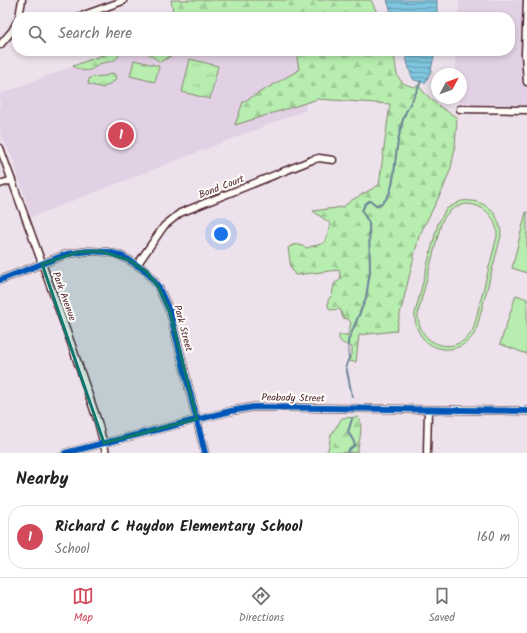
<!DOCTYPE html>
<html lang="en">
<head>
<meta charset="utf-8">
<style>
  body { margin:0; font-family:Kalam,sans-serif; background:#f2f2f2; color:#222 }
  .compass { position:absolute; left:431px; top:68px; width:36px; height:36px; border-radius:50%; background:#fff; box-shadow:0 2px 6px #0003; rotate:49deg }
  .you { position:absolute; left:221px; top:234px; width:14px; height:14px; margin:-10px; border:3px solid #fff; border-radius:50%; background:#1a73e8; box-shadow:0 0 0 6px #1a73e833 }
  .badge { display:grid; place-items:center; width:26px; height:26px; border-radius:50%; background:#d1495b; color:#fff; font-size:13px; font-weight:700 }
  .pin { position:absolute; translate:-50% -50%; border:2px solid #fff; box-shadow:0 1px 4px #0006 }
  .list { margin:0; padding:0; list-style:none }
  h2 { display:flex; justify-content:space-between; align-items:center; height:52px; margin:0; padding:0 16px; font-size:17px }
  h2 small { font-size:13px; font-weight:400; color:#767676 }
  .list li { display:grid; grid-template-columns:26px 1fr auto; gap:12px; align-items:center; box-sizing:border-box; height:64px; margin:0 8px 8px; padding:0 8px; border:1px solid #e0e0e0; border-radius:16px }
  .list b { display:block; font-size:15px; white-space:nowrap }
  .list p { margin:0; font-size:13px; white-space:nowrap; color:#767676 }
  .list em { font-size:13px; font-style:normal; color:#767676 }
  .icon { flex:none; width:22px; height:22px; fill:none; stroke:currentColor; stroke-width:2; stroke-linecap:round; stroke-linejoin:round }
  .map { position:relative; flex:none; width:527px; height:453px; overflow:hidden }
  .search { position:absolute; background:#fff; box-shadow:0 2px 6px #0003; left:12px; right:12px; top:12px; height:44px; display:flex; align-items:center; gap:10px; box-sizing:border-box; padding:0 14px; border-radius:16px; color:#767676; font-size:15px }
  .sheet { height:124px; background:#fff }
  nav { display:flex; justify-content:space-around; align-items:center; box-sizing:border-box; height:56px; border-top:1px solid #e0e0e0; background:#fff; font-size:11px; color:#767676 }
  nav a { display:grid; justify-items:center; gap:2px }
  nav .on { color:#d1495b }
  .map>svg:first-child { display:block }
</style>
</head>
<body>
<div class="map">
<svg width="527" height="453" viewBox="0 0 527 453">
  <defs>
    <pattern id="forest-firs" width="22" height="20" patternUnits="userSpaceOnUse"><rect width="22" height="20" fill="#b7edaf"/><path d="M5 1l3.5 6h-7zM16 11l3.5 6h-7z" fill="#9fcb97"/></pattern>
    <pattern id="park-tufts" width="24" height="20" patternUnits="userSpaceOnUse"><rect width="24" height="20" fill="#b7edaf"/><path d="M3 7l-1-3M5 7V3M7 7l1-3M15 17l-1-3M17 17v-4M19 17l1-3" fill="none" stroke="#9fcb97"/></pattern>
    <pattern id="water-rules" width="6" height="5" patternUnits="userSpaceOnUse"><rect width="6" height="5" fill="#7ec6df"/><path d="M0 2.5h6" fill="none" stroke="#69a0b5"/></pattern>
  </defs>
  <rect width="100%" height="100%" fill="#ede2ec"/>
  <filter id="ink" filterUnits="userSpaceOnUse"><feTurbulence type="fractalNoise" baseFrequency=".025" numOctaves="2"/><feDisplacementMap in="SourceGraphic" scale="8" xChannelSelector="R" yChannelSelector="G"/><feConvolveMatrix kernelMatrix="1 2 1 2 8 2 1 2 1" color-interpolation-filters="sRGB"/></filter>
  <g filter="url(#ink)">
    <!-- built -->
    <path fill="#e2d0e4" d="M 459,0 L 527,0 L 527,105 L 460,103 L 456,98 L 461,98 L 461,74 L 455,74 L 456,51 L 510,51 L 510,17 L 458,17 Z
      M 113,51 L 298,51 L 306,110 L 31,217 L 13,159 L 0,133 L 0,94 Z"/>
    <!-- grass -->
    <path fill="#b7edaf" stroke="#80866d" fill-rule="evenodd" d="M 134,60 L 159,66 L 155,82 L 130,76 Z
      M 461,201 C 484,198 501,213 501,236 L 476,331 C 458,363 413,350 415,313 L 438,223 L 446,209 ZM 467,204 C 485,205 497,218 497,236 L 473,330 C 456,358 417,346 418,313 L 441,224 C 446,212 454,206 467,204 Z
      M 526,212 L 527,212 L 527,273 L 512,268 Z
      M 516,295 L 527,299 L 527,354 L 500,344 Z"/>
    <!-- forest -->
    <path fill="url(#forest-firs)" stroke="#80866d" d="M 171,0 L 371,0 L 379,17 L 291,17 L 290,16 L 282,17 L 169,17 L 173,12 Z
      M 113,51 L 121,51 C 115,65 110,60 99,64 C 90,72 84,73 73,66 Z
      M 147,51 L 180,51 L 160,62 L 149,54 Z
      M 296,51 L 393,51 C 398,69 392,83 415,87 L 418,85 C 429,99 441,109 457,117 L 455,148 L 451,168 L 443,189 L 419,236 L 396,331 L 359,335 L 356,362 L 349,361 L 352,355 L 352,347 C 345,344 338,343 339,335 L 348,335 L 351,323 L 348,319 L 343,318 L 340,309 L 330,310 L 328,306 L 328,300 L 332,295 L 334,284 L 341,279 L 339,270 L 295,275 L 291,268 L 288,248 C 294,242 300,245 307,248 C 313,245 319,246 325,242 L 331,224 L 313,211 L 343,207 L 352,200 L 379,185 L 390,104 L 318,99 L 235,125 L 243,102 L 299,70 Z
      M 358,417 C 364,426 359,442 357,452 L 326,453 L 328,450 L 331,435 L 342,418 Z"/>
    <!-- park -->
    <path fill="url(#park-tufts)" stroke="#80866d" d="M 190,59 L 218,66 L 210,99 L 182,92 Z
      M 113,73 L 115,75 L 116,80 L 103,88 L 88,84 L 89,79 L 92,77 L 105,76 Z"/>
    <!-- water -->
    <path fill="url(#water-rules)" stroke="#698397" d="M 387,0 L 437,0 L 437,17 L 409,17 L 392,15 Z
      M 404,51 L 435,51 L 431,71 L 425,83 L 414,80 L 411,75 Z"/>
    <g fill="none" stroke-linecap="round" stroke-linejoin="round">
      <!-- stream -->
      <path stroke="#698397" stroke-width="2" d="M 352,396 L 346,366 L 349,358 L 348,341 L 366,298 L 370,271 L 369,223 L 362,211 L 365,204 L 369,201 L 371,201 L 376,205 C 396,203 394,162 397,148 C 398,140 402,121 405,114 C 410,103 417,93 421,81
        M 347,453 L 349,450 L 355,445 L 353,440 L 348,432 L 352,419"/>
      <!-- minor casing -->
      <g stroke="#4a1f2b" stroke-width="9">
        <path id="minor" d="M 527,0 L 525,54 L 527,82
          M 19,17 L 22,0
          M 78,17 L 123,1
          M 0,45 L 12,31 L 17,22
          M 460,109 L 527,110
          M 0,148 L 71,343 L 98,422 L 106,453
          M 0,184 L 12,180
          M 137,265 L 164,226 L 180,213 L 312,160 L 319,158 L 333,160
          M 0,280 L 67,254 L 89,251 L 108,252 L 119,255 L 129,260 L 146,271 L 158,286 L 170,312 L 205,453
          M 65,453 L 231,411 L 254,407 L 527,411
          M 427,453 L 428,410"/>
      </g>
      <!-- minor -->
      <use href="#minor" stroke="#fdfcf7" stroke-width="6"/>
      <!-- cycleway casing -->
      <g stroke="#fdfcf7" stroke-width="8">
        <path id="cycleway" d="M 0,280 L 67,254 L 89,251 L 108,252 L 119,255 L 129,260 L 146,271 L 158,286 L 170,312 L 205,453
          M 65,453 L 231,411 L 254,407 L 527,411"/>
      </g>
      <!-- cycleway -->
      <use href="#cycleway" stroke="#0057b8" stroke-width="6"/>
    </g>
  </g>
  <!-- marked area -->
  <path fill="#0f766e" fill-opacity="0.2" stroke="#0f766e" stroke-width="3" stroke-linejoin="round" d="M 100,251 L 129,260 L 146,271 L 158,286 L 170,312 L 197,419 L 104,443 L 42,264 L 78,252 Z"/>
  <g text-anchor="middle" stroke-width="4" stroke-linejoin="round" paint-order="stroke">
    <!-- street labels -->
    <g font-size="10" fill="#4a1f2b" stroke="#fdfcf7">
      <text transform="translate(221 186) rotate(-21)" y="4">Bond Court</text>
      <text transform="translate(65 296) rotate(70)" y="4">Park Avenue</text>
      <text transform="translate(184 328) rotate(75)" y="4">Park Street</text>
      <text transform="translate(293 397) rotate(1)" y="4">Peabody Street</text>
    </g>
  </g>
</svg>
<svg class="compass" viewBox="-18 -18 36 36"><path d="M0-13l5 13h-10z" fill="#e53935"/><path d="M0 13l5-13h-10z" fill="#767676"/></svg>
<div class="you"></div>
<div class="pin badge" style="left:121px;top:135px">1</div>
<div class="search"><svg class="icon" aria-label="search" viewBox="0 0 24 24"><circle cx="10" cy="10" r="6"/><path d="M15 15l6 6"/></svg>Search here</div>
</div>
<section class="sheet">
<h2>Nearby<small></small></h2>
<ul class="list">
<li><span class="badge">1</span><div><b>Richard C Haydon Elementary School</b><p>School</p></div><em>160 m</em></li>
</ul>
</section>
<nav>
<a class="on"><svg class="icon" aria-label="map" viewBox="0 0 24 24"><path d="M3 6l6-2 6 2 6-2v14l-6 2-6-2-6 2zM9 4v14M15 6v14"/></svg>Map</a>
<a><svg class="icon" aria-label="directions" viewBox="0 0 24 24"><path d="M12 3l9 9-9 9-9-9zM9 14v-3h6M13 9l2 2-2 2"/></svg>Directions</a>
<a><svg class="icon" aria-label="saved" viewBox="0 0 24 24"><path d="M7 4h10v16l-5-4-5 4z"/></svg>Saved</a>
</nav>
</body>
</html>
